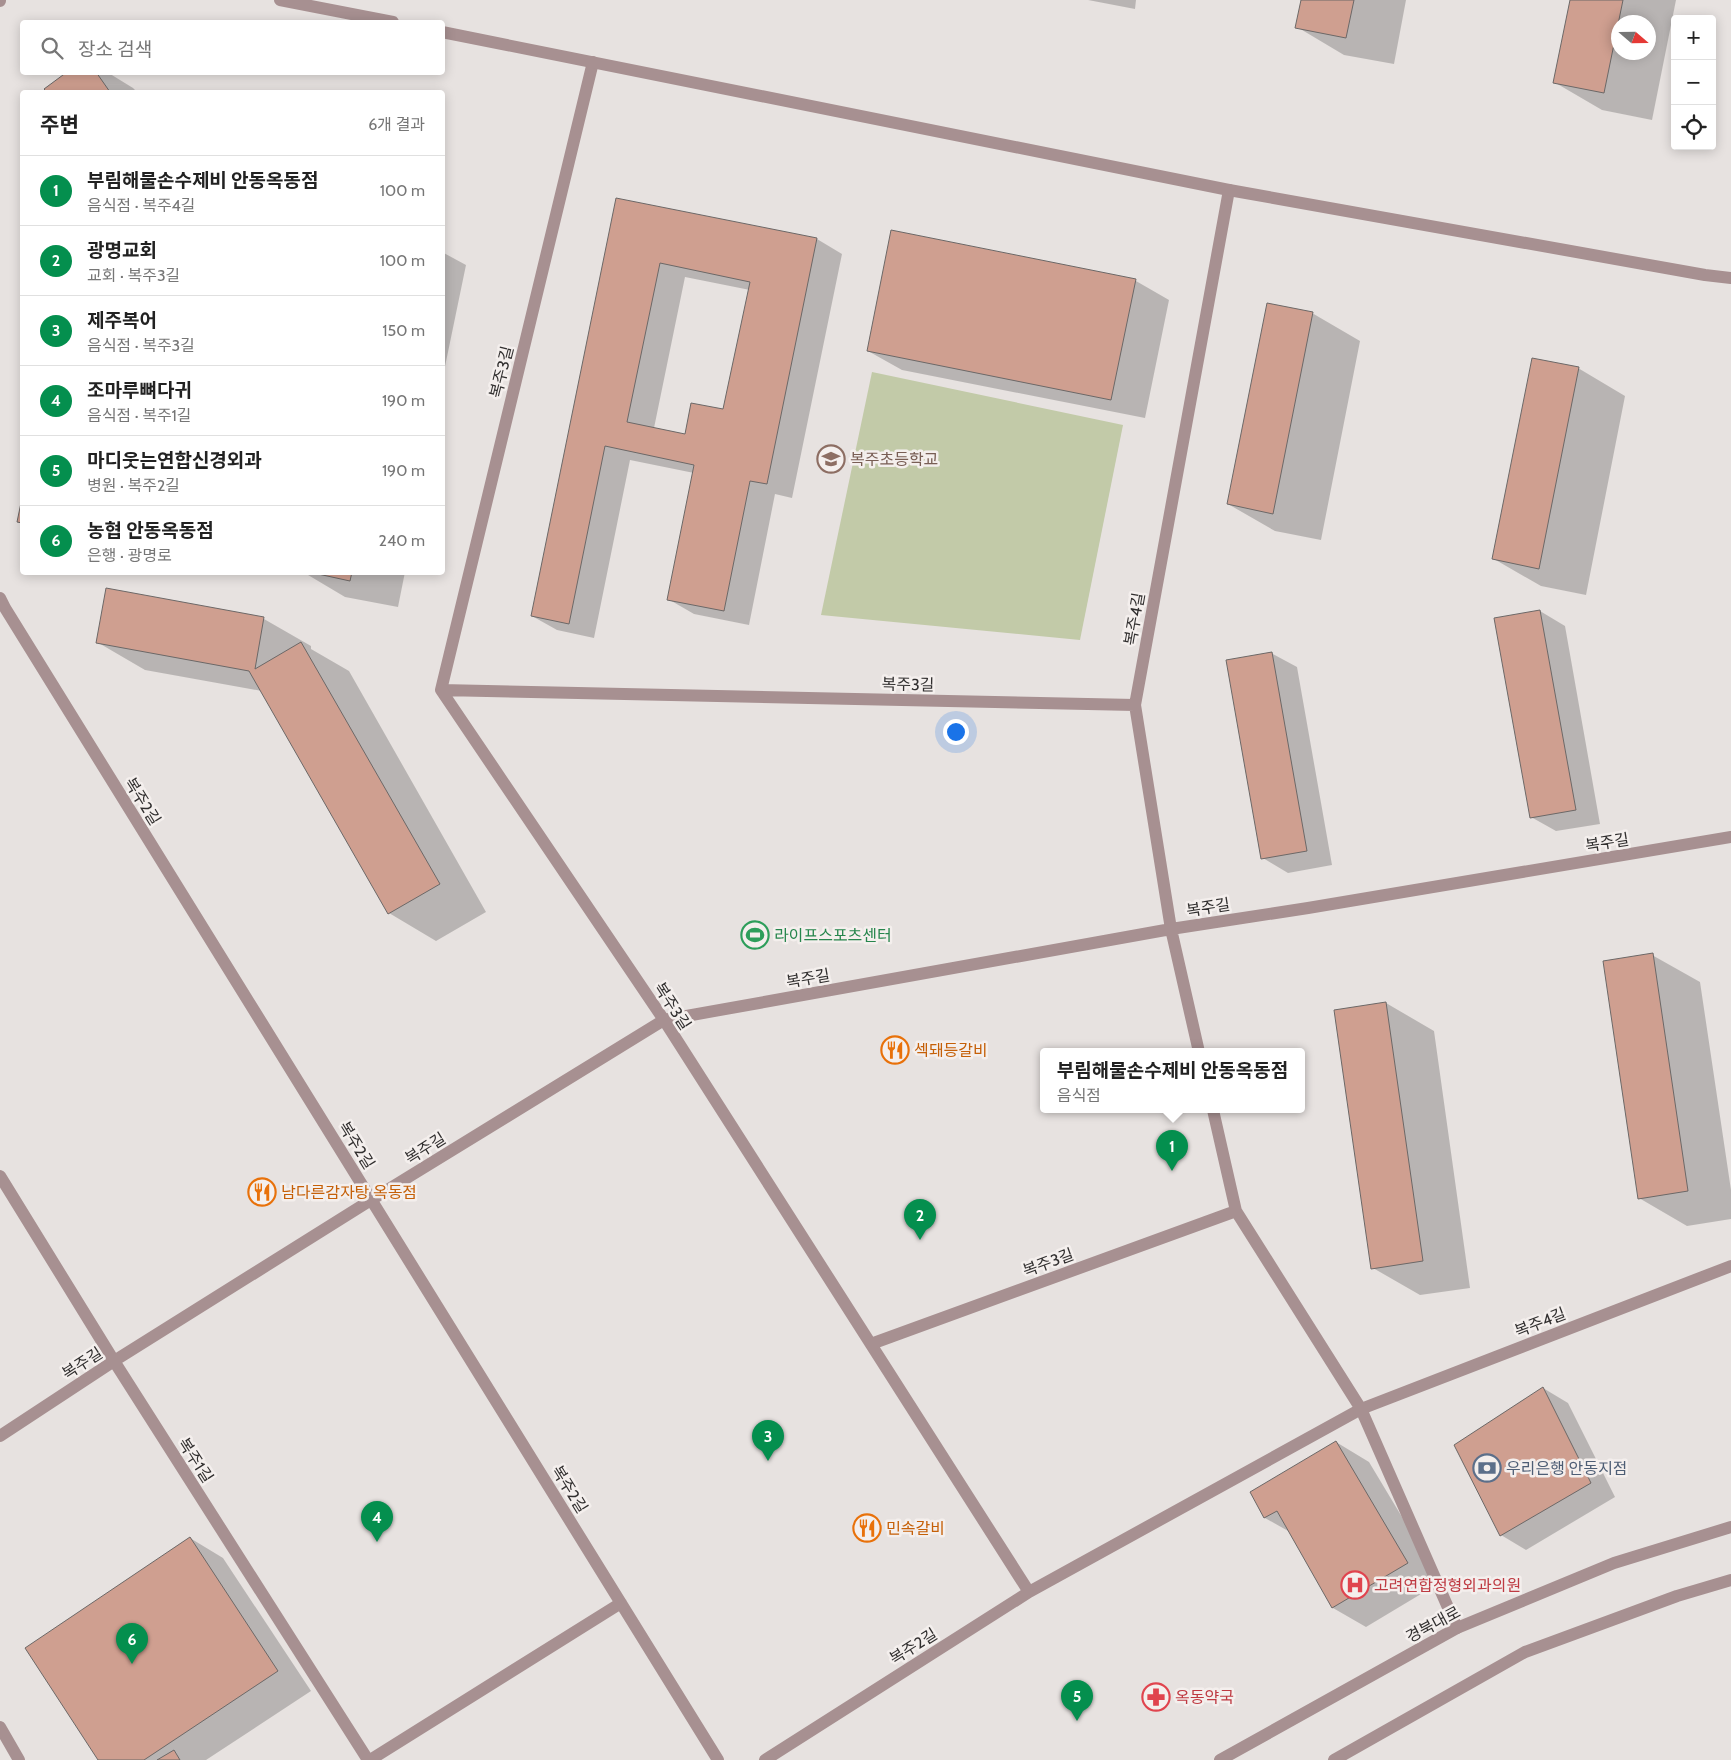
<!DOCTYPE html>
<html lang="ko">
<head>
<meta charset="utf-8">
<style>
  body { margin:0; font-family:Cabin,"Noto Sans KR",sans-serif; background:#f2f2f2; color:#222 }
  .controls { position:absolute; right:15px; top:15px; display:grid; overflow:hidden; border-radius:5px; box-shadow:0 2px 12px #0003 }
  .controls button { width:45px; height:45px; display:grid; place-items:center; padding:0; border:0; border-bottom:1px solid #e0e0e0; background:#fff; color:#222; font:25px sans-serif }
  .compass { position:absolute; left:1611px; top:15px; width:45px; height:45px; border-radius:50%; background:#fff; box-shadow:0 2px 12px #0003; rotate:110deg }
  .you { position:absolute; left:955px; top:731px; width:18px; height:18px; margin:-12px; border:4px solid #fff; border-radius:50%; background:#1a73e8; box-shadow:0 0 0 8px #1a73e833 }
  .badge { display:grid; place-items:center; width:32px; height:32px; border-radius:50%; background:#048f4e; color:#fff; font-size:16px; font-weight:700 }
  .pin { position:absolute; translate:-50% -41px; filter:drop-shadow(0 1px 2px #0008) }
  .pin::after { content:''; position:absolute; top:26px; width:18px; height:15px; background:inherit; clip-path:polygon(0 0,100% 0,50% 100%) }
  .popup { position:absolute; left:1040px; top:1048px; width:265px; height:65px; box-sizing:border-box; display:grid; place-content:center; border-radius:5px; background:#fff; filter:drop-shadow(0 1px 4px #0005); font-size:16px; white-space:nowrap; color:#767676 }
  .popup b { font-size:19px; color:#222 }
  .popup::after { content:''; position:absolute; left:50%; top:100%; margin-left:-10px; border:10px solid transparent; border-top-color:#fff }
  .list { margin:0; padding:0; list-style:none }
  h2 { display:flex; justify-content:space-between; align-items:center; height:65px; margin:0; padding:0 20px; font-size:21px }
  h2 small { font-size:16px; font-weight:400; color:#767676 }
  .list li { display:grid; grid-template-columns:32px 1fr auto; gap:15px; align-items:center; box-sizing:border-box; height:70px; padding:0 20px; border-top:1px solid #e0e0e0 }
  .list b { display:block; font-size:19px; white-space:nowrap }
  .list p { margin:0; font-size:16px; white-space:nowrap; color:#767676 }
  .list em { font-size:16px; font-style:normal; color:#767676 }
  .icon { flex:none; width:28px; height:28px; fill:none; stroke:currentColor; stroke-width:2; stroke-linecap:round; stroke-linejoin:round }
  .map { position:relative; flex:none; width:1731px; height:1760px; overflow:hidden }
  .search { position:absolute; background:#fff; box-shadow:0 2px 12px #0003; left:20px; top:20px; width:425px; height:55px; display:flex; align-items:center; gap:12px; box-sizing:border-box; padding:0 18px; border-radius:5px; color:#767676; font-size:19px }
  .panel { position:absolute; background:#fff; box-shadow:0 2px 12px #0003; left:20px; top:90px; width:425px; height:485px; border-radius:5px }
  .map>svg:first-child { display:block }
</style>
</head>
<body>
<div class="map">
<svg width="1731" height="1760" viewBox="0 0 1731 1760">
  <rect width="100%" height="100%" fill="#e7e2e0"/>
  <!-- park -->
  <path fill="#c2caa8" d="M 872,372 L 1123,425 L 1080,640 L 821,615 Z"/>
  <!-- shadow -->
  <path fill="#0003" fill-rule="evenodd" d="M 1088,0 L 1136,0 L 1135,9 Z
    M 1302,0 L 1406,0 L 1394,64 L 1344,55 L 1297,27 Z
    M 1571,0 L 1676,0 L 1652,120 L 1602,110 L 1554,82 ZM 1618,22 L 1648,22 L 1648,52 L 1618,52 Z
    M 69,72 L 107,72 L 133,88 L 137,92 L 48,92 L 46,89 Z
    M 617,199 L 817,239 L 842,254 L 792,498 L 775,494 L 749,625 L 694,614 L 668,599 L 694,473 L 630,460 L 594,638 L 557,630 L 532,616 ZM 685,277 L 750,290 L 724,411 L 686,435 L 654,428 Z
    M 442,252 L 466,265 L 442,381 Z
    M 1136,281 L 1169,300 L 1145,418 L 902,370 L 868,351 Z
    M 1312,313 L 1360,341 L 1321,540 L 1275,531 L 1228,504 Z
    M 1578,368 L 1625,396 L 1586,595 L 1541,586 L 1494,559 Z
    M 303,572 L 405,572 L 398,607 L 345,597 Z
    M 107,589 L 264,619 L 311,646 L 311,649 L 349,671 L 486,912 L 436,941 L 389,913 L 262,691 L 145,670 L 97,642 Z
    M 1540,611 L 1565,626 L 1600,824 L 1556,831 L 1531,817 Z
    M 1271,653 L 1297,667 L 1332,865 L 1288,873 L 1263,858 Z
    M 1652,955 L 1700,982 L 1731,1190 L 1731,1219 L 1687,1226 L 1639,1198 Z
    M 1386,1003 L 1434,1031 L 1470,1288 L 1420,1295 L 1373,1268 Z
    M 1543,1388 L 1568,1403 L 1615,1497 L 1526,1550 L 1501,1535 Z
    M 1336,1442 L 1369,1462 L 1441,1582 L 1366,1627 L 1333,1608 L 1290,1532 L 1265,1518 L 1251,1492 Z
    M 190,1538 L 223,1558 L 311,1691 L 206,1760 L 100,1760 Z"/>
  <!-- building -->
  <path fill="#cf9f90" stroke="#6c6867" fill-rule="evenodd" d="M 1301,0 L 1354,0 L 1346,38 L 1295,28 Z
    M 1570,0 L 1623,0 L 1604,93 L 1553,83 Z
    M 67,72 L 96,72 L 110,92 L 47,92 L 44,89 Z
    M 616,198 L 817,238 L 767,484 L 750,481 L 724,611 L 667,600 L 694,465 L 605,446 L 569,624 L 531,616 ZM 660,263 L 750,282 L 723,409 L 691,403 L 685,434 L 627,422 Z
    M 891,230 L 1136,279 L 1111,400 L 867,351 Z
    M 1267,303 L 1313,312 L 1273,514 L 1227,504 Z
    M 1532,358 L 1579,367 L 1539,569 L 1492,559 Z
    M 22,498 L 22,523 L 17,522 Z
    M 309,572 L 352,572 L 350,581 Z
    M 106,588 L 264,617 L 255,669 L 301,642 L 440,884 L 388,914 L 249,671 L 96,643 Z
    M 1540,610 L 1576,810 L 1530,818 L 1494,618 Z
    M 1272,652 L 1307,851 L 1261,859 L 1226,660 Z
    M 1653,953 L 1688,1191 L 1638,1199 L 1603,961 Z
    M 1386,1002 L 1423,1261 L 1371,1269 L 1334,1010 Z
    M 1543,1387 L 1591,1483 L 1500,1536 L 1454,1445 Z
    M 1336,1441 L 1408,1563 L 1332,1608 L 1277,1511 L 1264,1518 L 1250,1492 Z
    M 190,1537 L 278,1671 L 144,1760 L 98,1760 L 25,1648 Z
    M 174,1750 L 180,1760 L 157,1760 Z"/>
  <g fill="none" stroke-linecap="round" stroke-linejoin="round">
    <!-- minor -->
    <path stroke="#a79091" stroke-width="12" d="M 0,1 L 0,0
      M 593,62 L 441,690 L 664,1020 L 1029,1592
      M 0,598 L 5,608 L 718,1760
      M 441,690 L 1135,705
      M 1199,1052 L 1171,929 L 1135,705 L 1229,190
      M 1213,1110 L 1236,1211 L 1361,1409 L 1457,1628
      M 0,1176 L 114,1361 L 368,1760
      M 871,1344 L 1236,1211
      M 0,1436 L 114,1361 L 371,1200 L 664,1020 L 1171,929 L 1308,908 L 1731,837
      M 370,1760 L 621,1603
      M 765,1760 L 1029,1592 L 1361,1409 L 1731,1266"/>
    <!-- tertiary -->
    <path stroke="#a79091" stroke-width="12" d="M 280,0 L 393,22
      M 442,32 L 1229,190 L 1705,275 L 1731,278
      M 0,1727 L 19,1760
      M 1220,1760 L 1457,1628 L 1614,1563 L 1731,1527
      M 1334,1760 L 1525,1652 L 1677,1596 L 1731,1580"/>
  </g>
  <!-- icons -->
  <defs>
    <g id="school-ring" transform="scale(1.4375)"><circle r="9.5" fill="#f4efed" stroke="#8d6e63" stroke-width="1.5"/><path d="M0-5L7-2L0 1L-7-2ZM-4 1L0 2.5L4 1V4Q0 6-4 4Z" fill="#8d6e63"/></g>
    <g id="stadium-ring" transform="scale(1.4375)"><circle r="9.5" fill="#f4efed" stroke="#2e9e5b" stroke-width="1.5"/><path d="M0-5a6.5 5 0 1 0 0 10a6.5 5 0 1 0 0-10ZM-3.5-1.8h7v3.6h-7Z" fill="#2e9e5b"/></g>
    <g id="restaurant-ring" transform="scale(1.4375)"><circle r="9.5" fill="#f4efed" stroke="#e8710a" stroke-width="1.5"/><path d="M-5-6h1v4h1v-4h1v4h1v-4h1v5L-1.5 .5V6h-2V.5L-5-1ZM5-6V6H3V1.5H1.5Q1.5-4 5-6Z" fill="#e8710a"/></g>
    <g id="bank-ring" transform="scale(1.4375)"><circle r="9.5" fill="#f4efed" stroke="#5c6f8a" stroke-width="1.5"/><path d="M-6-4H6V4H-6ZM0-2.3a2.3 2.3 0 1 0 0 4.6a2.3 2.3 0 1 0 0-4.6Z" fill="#5c6f8a"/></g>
    <g id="hospital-ring" transform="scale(1.4375)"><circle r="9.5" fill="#f4efed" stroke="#e0444e" stroke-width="1.5"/><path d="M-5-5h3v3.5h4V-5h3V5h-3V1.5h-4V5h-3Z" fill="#e0444e"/></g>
    <g id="pharmacy-ring" transform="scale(1.4375)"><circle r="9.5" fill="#f4efed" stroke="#e0444e" stroke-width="1.5"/><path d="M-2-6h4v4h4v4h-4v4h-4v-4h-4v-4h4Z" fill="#e0444e"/></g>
  </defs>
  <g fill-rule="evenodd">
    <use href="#school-ring" x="831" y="459"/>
    <use href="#stadium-ring" x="755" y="935"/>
    <use href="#restaurant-ring" x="895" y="1050"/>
    <use href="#restaurant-ring" x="262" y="1192"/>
    <use href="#bank-ring" x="1487" y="1468"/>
    <use href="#restaurant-ring" x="867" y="1528"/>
    <use href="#hospital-ring" x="1355" y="1585"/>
    <use href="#pharmacy-ring" x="1156" y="1697"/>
  </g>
  <g text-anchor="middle" stroke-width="5" stroke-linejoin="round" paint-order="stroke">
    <!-- street labels -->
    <g font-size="16" fill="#312f2f" stroke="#f4efed">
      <text transform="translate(501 372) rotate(-76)" y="6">복주3길</text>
      <text transform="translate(1134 619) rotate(-80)" y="6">복주4길</text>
      <text transform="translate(908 684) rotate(1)" y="6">복주3길</text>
      <text transform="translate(143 801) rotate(58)" y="6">복주2길</text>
      <text transform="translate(1607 842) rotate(-9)" y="6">복주길</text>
      <text transform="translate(1208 907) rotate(-9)" y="6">복주길</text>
      <text transform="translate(808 978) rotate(-10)" y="6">복주길</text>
      <text transform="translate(673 1006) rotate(57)" y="6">복주3길</text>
      <text transform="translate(357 1145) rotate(58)" y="6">복주2길</text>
      <text transform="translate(425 1148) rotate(-32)" y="6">복주길</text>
      <text transform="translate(1048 1262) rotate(-20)" y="6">복주3길</text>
      <text transform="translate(1540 1322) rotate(-21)" y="6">복주4길</text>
      <text transform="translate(82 1363) rotate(-33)" y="6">복주길</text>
      <text transform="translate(196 1460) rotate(57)" y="6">복주1길</text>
      <text transform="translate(570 1489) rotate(58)" y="6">복주2길</text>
      <text transform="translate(1433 1624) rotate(-28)" y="6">경북대로</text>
      <text transform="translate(913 1646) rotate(-32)" y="6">복주2길</text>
    </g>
    <!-- education labels -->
    <g font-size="16" fill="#785e54" stroke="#f4efed" text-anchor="start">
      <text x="850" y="465">복주초등학교</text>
    </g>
    <!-- leisure labels -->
    <g font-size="16" fill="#27864d" stroke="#f4efed" text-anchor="start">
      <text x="774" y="941">라이프스포츠센터</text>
    </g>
    <!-- food labels -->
    <g font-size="16" fill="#c56008" stroke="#f4efed" text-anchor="start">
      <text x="914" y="1056">섹돼등갈비</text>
      <text x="281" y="1198">남다른감자탕 옥동점</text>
      <text x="886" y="1534">민속갈비</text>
    </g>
    <!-- service labels -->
    <g font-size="16" fill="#4e5e75" stroke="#f4efed" text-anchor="start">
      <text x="1506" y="1474">우리은행 안동지점</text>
    </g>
    <!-- health labels -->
    <g font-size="16" fill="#be3a42" stroke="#f4efed" text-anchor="start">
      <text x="1374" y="1591">고려연합정형외과의원</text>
      <text x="1175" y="1703">옥동약국</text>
    </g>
  </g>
</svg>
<div class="controls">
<button>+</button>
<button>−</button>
<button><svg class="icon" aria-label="locate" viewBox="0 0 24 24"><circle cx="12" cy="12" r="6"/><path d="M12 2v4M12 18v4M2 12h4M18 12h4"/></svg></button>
</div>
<svg class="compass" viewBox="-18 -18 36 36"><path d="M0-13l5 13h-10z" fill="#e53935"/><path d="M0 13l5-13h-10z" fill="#767676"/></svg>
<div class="you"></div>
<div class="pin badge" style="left:1172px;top:1171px">1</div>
<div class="popup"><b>부림해물손수제비 안동옥동점</b>음식점</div>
<div class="pin badge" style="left:920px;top:1240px">2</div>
<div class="pin badge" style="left:768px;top:1461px">3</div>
<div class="pin badge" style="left:377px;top:1542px">4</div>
<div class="pin badge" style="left:1077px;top:1721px">5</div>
<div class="pin badge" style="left:132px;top:1664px">6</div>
<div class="search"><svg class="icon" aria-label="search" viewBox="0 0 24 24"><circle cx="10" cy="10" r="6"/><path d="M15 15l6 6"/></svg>장소 검색</div>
<section class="panel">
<h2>주변<small>6개 결과</small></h2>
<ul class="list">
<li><span class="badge">1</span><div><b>부림해물손수제비 안동옥동점</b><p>음식점 · 복주4길</p></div><em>100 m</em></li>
<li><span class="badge">2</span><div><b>광명교회</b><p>교회 · 복주3길</p></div><em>100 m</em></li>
<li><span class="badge">3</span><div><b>제주복어</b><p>음식점 · 복주3길</p></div><em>150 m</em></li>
<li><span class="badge">4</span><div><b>조마루뼈다귀</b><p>음식점 · 복주1길</p></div><em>190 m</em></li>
<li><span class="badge">5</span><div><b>마디웃는연합신경외과</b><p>병원 · 복주2길</p></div><em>190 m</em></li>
<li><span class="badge">6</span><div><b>농협 안동옥동점</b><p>은행 · 광명로</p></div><em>240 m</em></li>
</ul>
</section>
</div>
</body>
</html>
